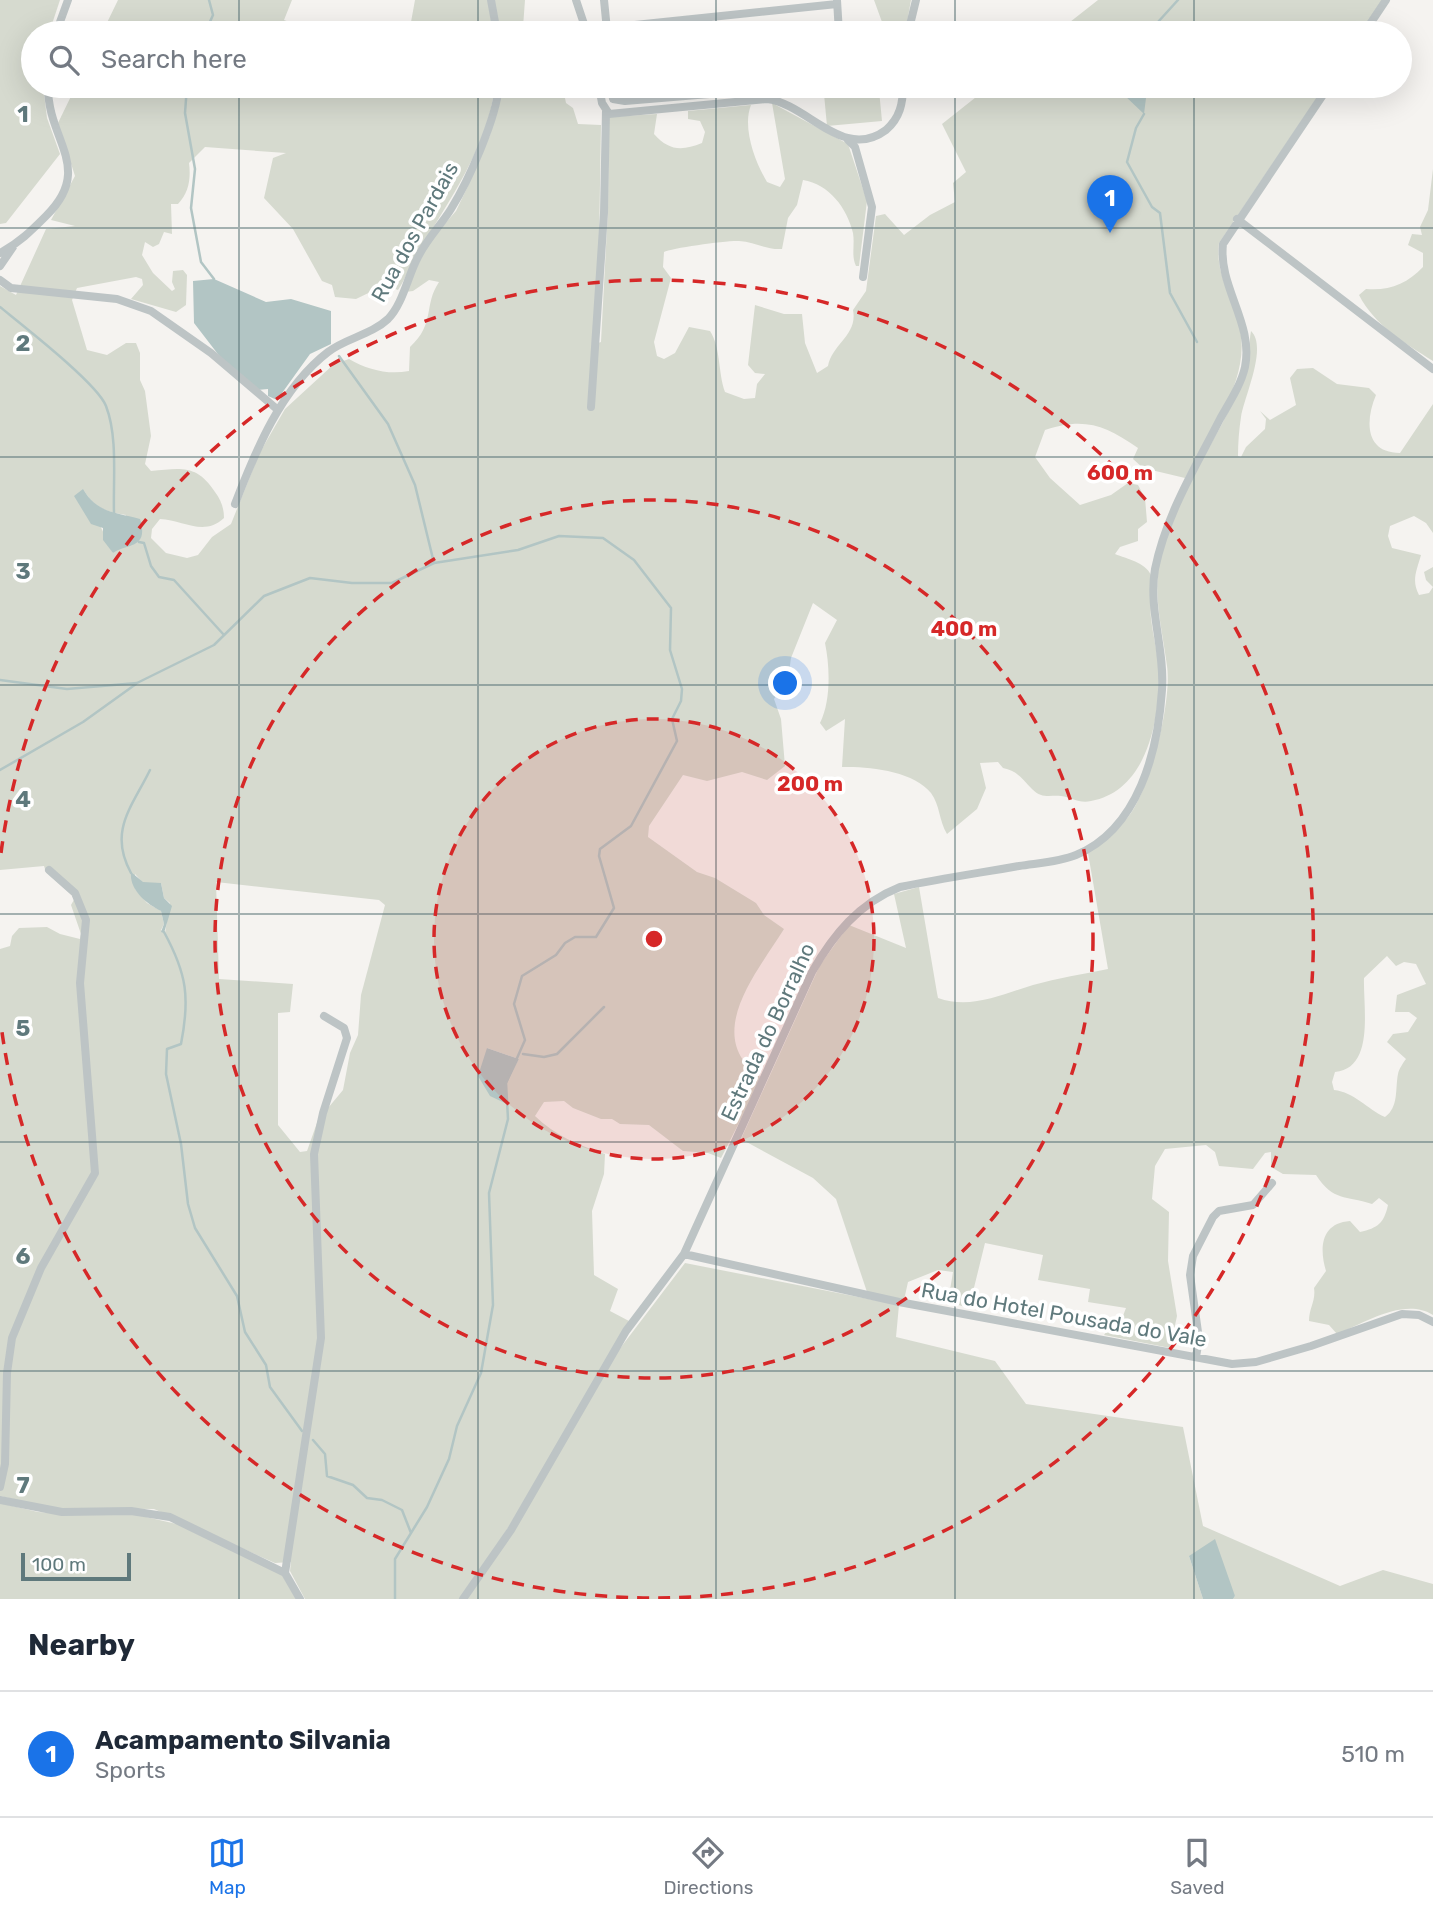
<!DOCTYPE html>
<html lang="en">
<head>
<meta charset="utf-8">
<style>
  body { margin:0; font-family:Rubik,sans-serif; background:#f2f2f3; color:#1f2937 }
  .scale { position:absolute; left:21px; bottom:18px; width:110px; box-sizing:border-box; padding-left:7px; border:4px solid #5f797c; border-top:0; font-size:19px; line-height:24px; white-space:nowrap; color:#5f797c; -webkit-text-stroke:5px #fff; paint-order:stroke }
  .you { position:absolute; left:786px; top:684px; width:24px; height:24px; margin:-18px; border:5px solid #fff; border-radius:50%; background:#1a73e8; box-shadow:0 0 0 10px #1a73e833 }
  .badge { display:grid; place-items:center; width:46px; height:46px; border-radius:50%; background:#1a73e8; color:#fff; font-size:23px; font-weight:700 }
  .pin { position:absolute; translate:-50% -58px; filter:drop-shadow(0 2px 4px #0008) }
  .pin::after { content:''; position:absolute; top:37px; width:24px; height:21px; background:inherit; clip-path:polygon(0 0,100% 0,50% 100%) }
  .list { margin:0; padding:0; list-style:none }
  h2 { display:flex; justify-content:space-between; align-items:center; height:91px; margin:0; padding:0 28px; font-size:30px }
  h2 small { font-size:23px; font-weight:400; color:#747a83 }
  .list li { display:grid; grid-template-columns:46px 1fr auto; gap:21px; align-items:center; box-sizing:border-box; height:126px; padding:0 28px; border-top:2px solid #e0e1e3 }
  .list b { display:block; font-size:26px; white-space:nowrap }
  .list p { margin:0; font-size:23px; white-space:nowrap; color:#747a83 }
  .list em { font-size:23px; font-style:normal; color:#747a83 }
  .icon { flex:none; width:38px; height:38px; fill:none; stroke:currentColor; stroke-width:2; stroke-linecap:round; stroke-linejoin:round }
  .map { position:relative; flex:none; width:1433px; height:1599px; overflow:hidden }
  .search { position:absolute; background:#fff; box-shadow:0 7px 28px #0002; left:21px; right:21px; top:21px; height:77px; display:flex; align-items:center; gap:18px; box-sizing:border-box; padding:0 24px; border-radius:38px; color:#747a83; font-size:26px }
  .sheet { height:217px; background:#fff }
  nav { display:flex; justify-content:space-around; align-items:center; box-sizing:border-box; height:98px; border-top:2px solid #e0e1e3; background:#fff; font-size:19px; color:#747a83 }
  nav a { display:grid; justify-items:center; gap:4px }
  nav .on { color:#1a73e8 }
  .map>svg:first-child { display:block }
</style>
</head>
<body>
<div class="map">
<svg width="1433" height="1599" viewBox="0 0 1433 1599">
  <rect width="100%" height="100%" fill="#f5f3f0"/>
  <!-- green -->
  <path fill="#d6dacf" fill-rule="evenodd" d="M 0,0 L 60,0 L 49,33 L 33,33 L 33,86 L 43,86 L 47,118 L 60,154 L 6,223 L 0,224 Z
    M 118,0 L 292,0 L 284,20 L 317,33 L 102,33 Z
    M 415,0 L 488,0 L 493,33 L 409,33 Z
    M 494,0 L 525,0 L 523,27 L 533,26 L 540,33 L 499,33 Z
    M 874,0 L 911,0 L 905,33 L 886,33 Z
    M 1098,0 L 1382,0 L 1360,33 L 1056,33 Z
    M 76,86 L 495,86 C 488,146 449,201 418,252 C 411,264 406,278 398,290 L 385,285 L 356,299 L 335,297 L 332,285 L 322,281 L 293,229 L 264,198 L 273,158 L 286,153 L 205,147 L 189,163 C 191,178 189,193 178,204 L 171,204 L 172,234 L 164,232 L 159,244 L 153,247 L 145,242 L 142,255 L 153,273 L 172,291 L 175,289 L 172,282 L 173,271 L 183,270 L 187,275 L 186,305 L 176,312 L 131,299 L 143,285 L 142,279 L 136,277 L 77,288 L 72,300 L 87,350 L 107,355 L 126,343 L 136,343 L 140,353 L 140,380 L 145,391 L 151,436 L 145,464 L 151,471 C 181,468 197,464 215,492 C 221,500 224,508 224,518 C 204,537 183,520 160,519 L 152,529 L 151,538 L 166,553 L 187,558 L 198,555 L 212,537 L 231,524 L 259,454 L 285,409 L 334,364 L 349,359 C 368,370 388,375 409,371 L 410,347 C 436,323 423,306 439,282 L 429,280 L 413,291 L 405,292 L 429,242 L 456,211 L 467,188 L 490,135 L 503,86 L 540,86 L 541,90 L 564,93 L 566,103 L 573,108 L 578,124 L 601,125 L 599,243 L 592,345 L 601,342 L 608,209 L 609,117 L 657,114 L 654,134 C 669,151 682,151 702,143 L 705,132 L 700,121 L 688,119 L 688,111 L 751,105 C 742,127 755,162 767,182 L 780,187 L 785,179 L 772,103 L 848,144 L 867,201 L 859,266 L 856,266 C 851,256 855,245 853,233 C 847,208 829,184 803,180 L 797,205 L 788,218 L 782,249 C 766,250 755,242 739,241 C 729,240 671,248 664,252 L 663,267 L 671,278 L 654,342 L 657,356 L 664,359 L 675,353 L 689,327 L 710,331 C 721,348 718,373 725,392 L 744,399 L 755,398 L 757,384 L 765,374 L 755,373 L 748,365 L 755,305 L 784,314 L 802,314 L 805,343 L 817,373 L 828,366 C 832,344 858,335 853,310 L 866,291 L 876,216 L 885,214 L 904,235 L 930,215 L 955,202 L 953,183 L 966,172 L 942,124 L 990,86 L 1325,86 L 1219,243 C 1215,274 1232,295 1239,325 C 1253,378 1209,433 1185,478 L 1143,468 L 1133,459 L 1138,448 C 1105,425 1084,417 1045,430 L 1035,457 L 1050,478 L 1080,505 L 1111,495 L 1128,483 L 1138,485 L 1145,498 L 1147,522 L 1138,529 L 1138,541 L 1120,547 L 1115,554 C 1127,559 1145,562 1151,575 C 1155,587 1149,605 1151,618 C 1153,637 1159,657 1159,676 C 1159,723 1146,791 1091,801 C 1079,804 1072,797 1061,796 C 1049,795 1042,799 1032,789 C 1022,779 1018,771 1003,768 L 998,762 L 980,763 L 986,788 L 977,809 L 947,834 C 939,821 940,805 931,793 C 914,771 868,766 842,767 L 845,719 L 826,731 L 820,723 C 831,701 830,667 825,643 L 837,620 L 813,603 L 791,658 L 788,679 L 774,699 L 781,719 L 785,766 L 767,780 L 742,772 L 707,781 L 683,775 L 649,826 L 648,837 L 697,872 L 715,878 L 756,903 L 764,915 L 784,929 C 756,974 701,1037 762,1078 L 721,1158 L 708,1153 L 683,1151 L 649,1125 L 620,1124 L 612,1119 L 601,1119 L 573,1108 L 564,1101 L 544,1102 L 535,1116 C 554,1135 580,1146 605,1154 L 604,1174 L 592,1211 L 594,1275 L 618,1289 L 610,1311 L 629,1321 L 507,1530 L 459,1599 L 305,1599 L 290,1571 L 291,1562 L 275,1563 L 154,1509 L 52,1508 L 0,1496 L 0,949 L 10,946 L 12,936 L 19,928 L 47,927 L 60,934 L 80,939 L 81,934 L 71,905 L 75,898 L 46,872 L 44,866 L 0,870 L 0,286 L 16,295 L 46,229 L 75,226 L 51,220 L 75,176 L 58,123 ZM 83,489 C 94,508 106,512 126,515 L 113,553 ZM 135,874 L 143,883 L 161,883 L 164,898 L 170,903 L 165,933 L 161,930 L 164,924 L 161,911 L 147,903 L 135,889 ZM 216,882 L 379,900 L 385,905 L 361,995 L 358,1035 L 350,1053 L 343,1090 L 318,1120 L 307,1151 L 300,1152 L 278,1125 L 278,1013 L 290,1012 L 293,984 L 219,979 ZM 487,1048 L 519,1059 L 506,1083 L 507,1104 Z
    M 879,90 L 882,121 L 827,126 L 824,94 Z
    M 1433,169 L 1433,361 C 1405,343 1375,326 1359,295 L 1366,289 C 1389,291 1407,284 1423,267 L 1423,253 L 1408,245 L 1412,234 L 1422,235 L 1420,227 L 1428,210 Z
    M 1251,331 C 1268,347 1244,397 1241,417 C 1239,430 1238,443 1238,456 L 1241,457 L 1246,447 L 1265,429 L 1266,419 L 1260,411 L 1270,420 L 1296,405 L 1290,378 L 1297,369 L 1313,368 L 1337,384 L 1369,388 L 1376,395 C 1365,421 1365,453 1400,453 L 1433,404 L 1433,533 L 1426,523 L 1414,516 L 1390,526 L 1388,536 L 1392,548 L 1421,555 C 1417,570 1411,580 1419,595 L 1429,593 L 1433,587 L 1426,580 L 1424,572 L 1433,567 L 1433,1315 C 1404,1297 1365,1323 1337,1334 L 1329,1325 L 1309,1321 C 1309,1308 1316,1301 1314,1288 L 1326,1271 C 1319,1248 1321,1223 1350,1221 L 1360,1232 C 1378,1228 1384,1223 1388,1205 L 1379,1198 L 1372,1204 C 1345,1195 1334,1202 1316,1175 L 1283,1174 L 1271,1167 L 1271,1152 L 1265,1153 L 1253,1169 L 1219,1166 L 1215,1152 L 1206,1145 L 1165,1149 L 1155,1166 L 1152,1199 L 1169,1212 L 1168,1261 L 1177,1316 L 1170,1348 L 1104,1335 L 1110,1327 L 1121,1321 L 1126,1308 L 1088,1302 L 1090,1289 L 1038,1280 L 1043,1255 L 985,1243 L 969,1308 L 948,1302 L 953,1272 L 938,1270 L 908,1282 L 904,1300 L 867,1292 L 836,1199 L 813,1178 L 741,1139 L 820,965 L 849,925 L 906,948 L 894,894 L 919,887 L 937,993 L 938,998 C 971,1010 1003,994 1033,985 C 1058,978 1083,974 1108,969 L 1088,853 C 1101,839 1120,829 1131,813 C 1151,784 1172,701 1167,666 C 1162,627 1151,590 1162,551 C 1180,487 1222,434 1246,373 C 1252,359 1248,345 1251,331 ZM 1387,956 L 1396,966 L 1404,962 L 1416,964 L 1426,984 L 1397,995 L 1395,1012 L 1409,1012 L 1417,1018 L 1408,1032 L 1393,1034 L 1387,1042 L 1406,1059 C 1403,1063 1399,1069 1398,1074 C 1395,1089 1399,1107 1385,1117 C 1367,1109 1354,1092 1334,1090 L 1332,1082 L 1335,1072 C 1375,1068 1363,1008 1364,978 Z
    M 685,1263 L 899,1305 L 896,1337 L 995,1361 L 1026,1404 L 1183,1427 L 1203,1526 L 1340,1586 L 1383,1570 L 1433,1584 L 1433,1599 L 1233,1599 L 1235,1596 L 1189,1556 L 1203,1599 L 464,1599 L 612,1359 Z
    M 0,1503 L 38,1512 L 80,1515 L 133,1514 L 181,1525 L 281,1573 L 296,1599 L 0,1599 Z"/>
  <!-- water -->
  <path fill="#b2c5c4" d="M 1130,86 L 1166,86 L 1146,98 L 1144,114 L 1123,94 Z
    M 214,279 L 266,302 L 291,299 L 331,311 L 331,344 L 310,354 L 277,400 L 268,396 L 268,389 L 257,390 L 234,375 L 194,323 L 193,281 Z
    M 83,489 C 97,513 115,512 140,519 C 149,549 128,543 113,553 L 103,540 L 103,528 L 91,524 L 74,496 Z
    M 131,872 L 143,882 L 161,883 L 164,898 L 172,906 L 164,933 L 161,932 L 164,924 L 161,911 C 147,904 129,890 131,872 Z
    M 487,1048 L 519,1059 L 507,1083 L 507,1104 L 490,1096 L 478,1076 Z
    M 1215,1539 L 1235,1596 L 1233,1599 L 1203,1599 L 1189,1556 Z"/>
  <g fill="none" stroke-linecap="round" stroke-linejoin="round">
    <!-- stream -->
    <path stroke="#b2c5c4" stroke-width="2.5" d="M 1158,22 L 1178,0
      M 205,33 L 213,15 L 209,0
      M 187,86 L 185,113 L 195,169 L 191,208 L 201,262 L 214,279
      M 1144,114 L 1136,128 L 1127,162 L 1152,207 L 1160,213 L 1170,293 L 1197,342
      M 0,307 C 22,325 98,384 106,406 C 118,437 113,480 114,513
      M 339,356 L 388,424 L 415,485 L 434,563
      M 139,542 L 144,543 L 151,566 L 159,577 L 174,580 L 224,635
      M 0,680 L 67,689 L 137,683 L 214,645 L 264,596 L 310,578 L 352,583 L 392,583 L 434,563 L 518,550 L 559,536 L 603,538 L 634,560 L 671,608 L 670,650 L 682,689 L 681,701 L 672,719 L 677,741 L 631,826 L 600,849 L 599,856 L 614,908 L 596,937 L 575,937 L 565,943 L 556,955 L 522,976 L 514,1004 L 525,1040 L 506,1083 L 508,1119 L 489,1193 L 493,1305 L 481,1373 L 457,1426 L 449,1459 L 427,1507 L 395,1559 L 395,1599
      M 0,770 L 83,722 L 136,684
      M 131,873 C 108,831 132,807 150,770
      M 164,932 C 187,974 190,998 181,1044 L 167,1049 L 166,1074 L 181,1144 L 188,1204 L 195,1228 L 237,1296 L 245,1332 L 266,1365 L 270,1387 L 302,1431
      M 523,1054 L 544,1057 L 557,1054 L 604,1007
      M 313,1440 L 325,1454 L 327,1476 L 353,1485 L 367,1498 L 382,1500 L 402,1510 L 411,1533"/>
    <!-- minor -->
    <path stroke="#bdc4c5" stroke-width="8" d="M 491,0 L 497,33
      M 576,0 L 587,33
      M 604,0 L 607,30
      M 837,0 L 839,33
      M 606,28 L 837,4
      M 56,33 L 68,0
      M 908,33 L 916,0
      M 1364,33 L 1386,0
      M 599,86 L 602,103 L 609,114 L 767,99 C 808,104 843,162 886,130 C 900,118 903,103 903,86
      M 611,86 L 613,99 L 625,101 L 806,86
      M 848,140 L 855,147 L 872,207 L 863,277
      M 1237,219 L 1433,369
      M 0,253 C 19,243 31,231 46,216 C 95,168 47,140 48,86
      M 0,266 L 13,247
      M 0,280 L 11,288 L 117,299 L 151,311 L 211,353 L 278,410
      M 591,407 L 604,213 L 606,110
      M 235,504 C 255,452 281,388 328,352 C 346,338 371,335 388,319 C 403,304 408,275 418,257 C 427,239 441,225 451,209 C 469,180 496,119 499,86
      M 684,1254 L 899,1302 L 1232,1364 L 1256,1362 L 1311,1346 L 1402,1314 L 1419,1315 L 1433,1322
      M 1196,1357 L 1199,1339 L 1190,1275 L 1193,1256 L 1213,1217 L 1219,1211 L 1253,1205 L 1272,1183
      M 0,1487 L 5,1464 L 7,1373 L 12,1338 L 41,1268 L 95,1173 L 80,983 L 86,920 L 75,893 L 49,870
      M 0,1500 L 62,1512 L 131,1511 L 170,1517 L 285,1573 L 300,1599
      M 285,1573 L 321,1338 L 314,1154 L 323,1113 L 347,1038 L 344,1028 L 324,1016
      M 463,1599 L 511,1530 L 626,1331 L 684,1254 L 812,972 C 833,935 859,903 900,887 C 939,879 979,873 1019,866 C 1038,863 1059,862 1076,855 C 1139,829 1158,750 1162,690 C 1165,649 1148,610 1155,569 C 1166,515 1195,468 1220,419 C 1229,403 1241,385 1245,367 C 1254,323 1218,287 1223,244 L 1329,86"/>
  </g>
  <!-- grid -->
  <path fill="none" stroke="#5f797c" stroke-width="2" stroke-opacity="0.55" d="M 239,0 L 239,33M 478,0 L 478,33M 716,0 L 716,33M 955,0 L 955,33M 1194,0 L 1194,33M 239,86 L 239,1599M 478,86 L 478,1599M 716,86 L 716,1599M 955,86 L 955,1599M 1194,86 L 1194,1599M 0,228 L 1433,228M 0,457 L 1433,457M 0,685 L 1433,685M 0,914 L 1433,914M 0,1142 L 1433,1142M 0,1371 L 1433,1371"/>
  <!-- distance rings -->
  <circle cx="654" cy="939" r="220" fill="#d62828" fill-opacity=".12"/>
  <g fill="none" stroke="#d62828" stroke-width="3.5" stroke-dasharray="12 9">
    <circle cx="654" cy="939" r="220"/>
    <circle cx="654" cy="939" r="439"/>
    <path d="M1 853A659 659 0 1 1 1 1025"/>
  </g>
  <g text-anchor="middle" stroke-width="7" stroke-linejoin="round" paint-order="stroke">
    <!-- street labels -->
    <g font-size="21" fill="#5f797c" stroke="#fff">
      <text transform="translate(415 232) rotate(-61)" y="7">Rua dos Pardais</text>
      <text transform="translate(768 1032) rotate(-65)" y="7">Estrada do Borralho</text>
      <text transform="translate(1064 1315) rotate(10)" y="7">Rua do Hotel Pousada do Vale</text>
    </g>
  </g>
  <g font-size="23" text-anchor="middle" font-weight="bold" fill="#5f797c" stroke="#fff" stroke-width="7" stroke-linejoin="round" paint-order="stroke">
    <text x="23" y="122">1</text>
    <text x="23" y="351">2</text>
    <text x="23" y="579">3</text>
    <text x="23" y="807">4</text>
    <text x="23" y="1036">5</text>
    <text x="23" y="1264">6</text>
    <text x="23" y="1493">7</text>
  </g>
  <circle cx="654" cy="939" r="10" fill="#d62828" stroke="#fff" stroke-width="3.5"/>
  <g font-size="21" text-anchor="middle" font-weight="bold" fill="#d62828" stroke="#fff" stroke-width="7" stroke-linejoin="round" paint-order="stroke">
    <text x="1120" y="480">600 m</text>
    <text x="964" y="636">400 m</text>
    <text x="810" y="791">200 m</text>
  </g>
</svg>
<div class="scale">100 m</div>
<div class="you"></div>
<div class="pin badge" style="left:1110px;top:233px">1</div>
<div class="search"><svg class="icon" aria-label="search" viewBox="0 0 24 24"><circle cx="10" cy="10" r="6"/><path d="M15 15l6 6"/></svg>Search here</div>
</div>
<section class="sheet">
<h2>Nearby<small></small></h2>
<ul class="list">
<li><span class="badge">1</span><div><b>Acampamento Silvania</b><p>Sports</p></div><em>510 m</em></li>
</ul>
</section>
<nav>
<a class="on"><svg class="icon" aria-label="map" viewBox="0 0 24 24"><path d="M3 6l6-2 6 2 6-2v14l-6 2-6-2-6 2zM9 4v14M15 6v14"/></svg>Map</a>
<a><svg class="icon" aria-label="directions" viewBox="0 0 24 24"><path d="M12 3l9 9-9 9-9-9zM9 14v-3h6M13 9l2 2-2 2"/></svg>Directions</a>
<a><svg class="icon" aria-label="saved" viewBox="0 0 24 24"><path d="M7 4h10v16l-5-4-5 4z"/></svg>Saved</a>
</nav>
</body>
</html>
